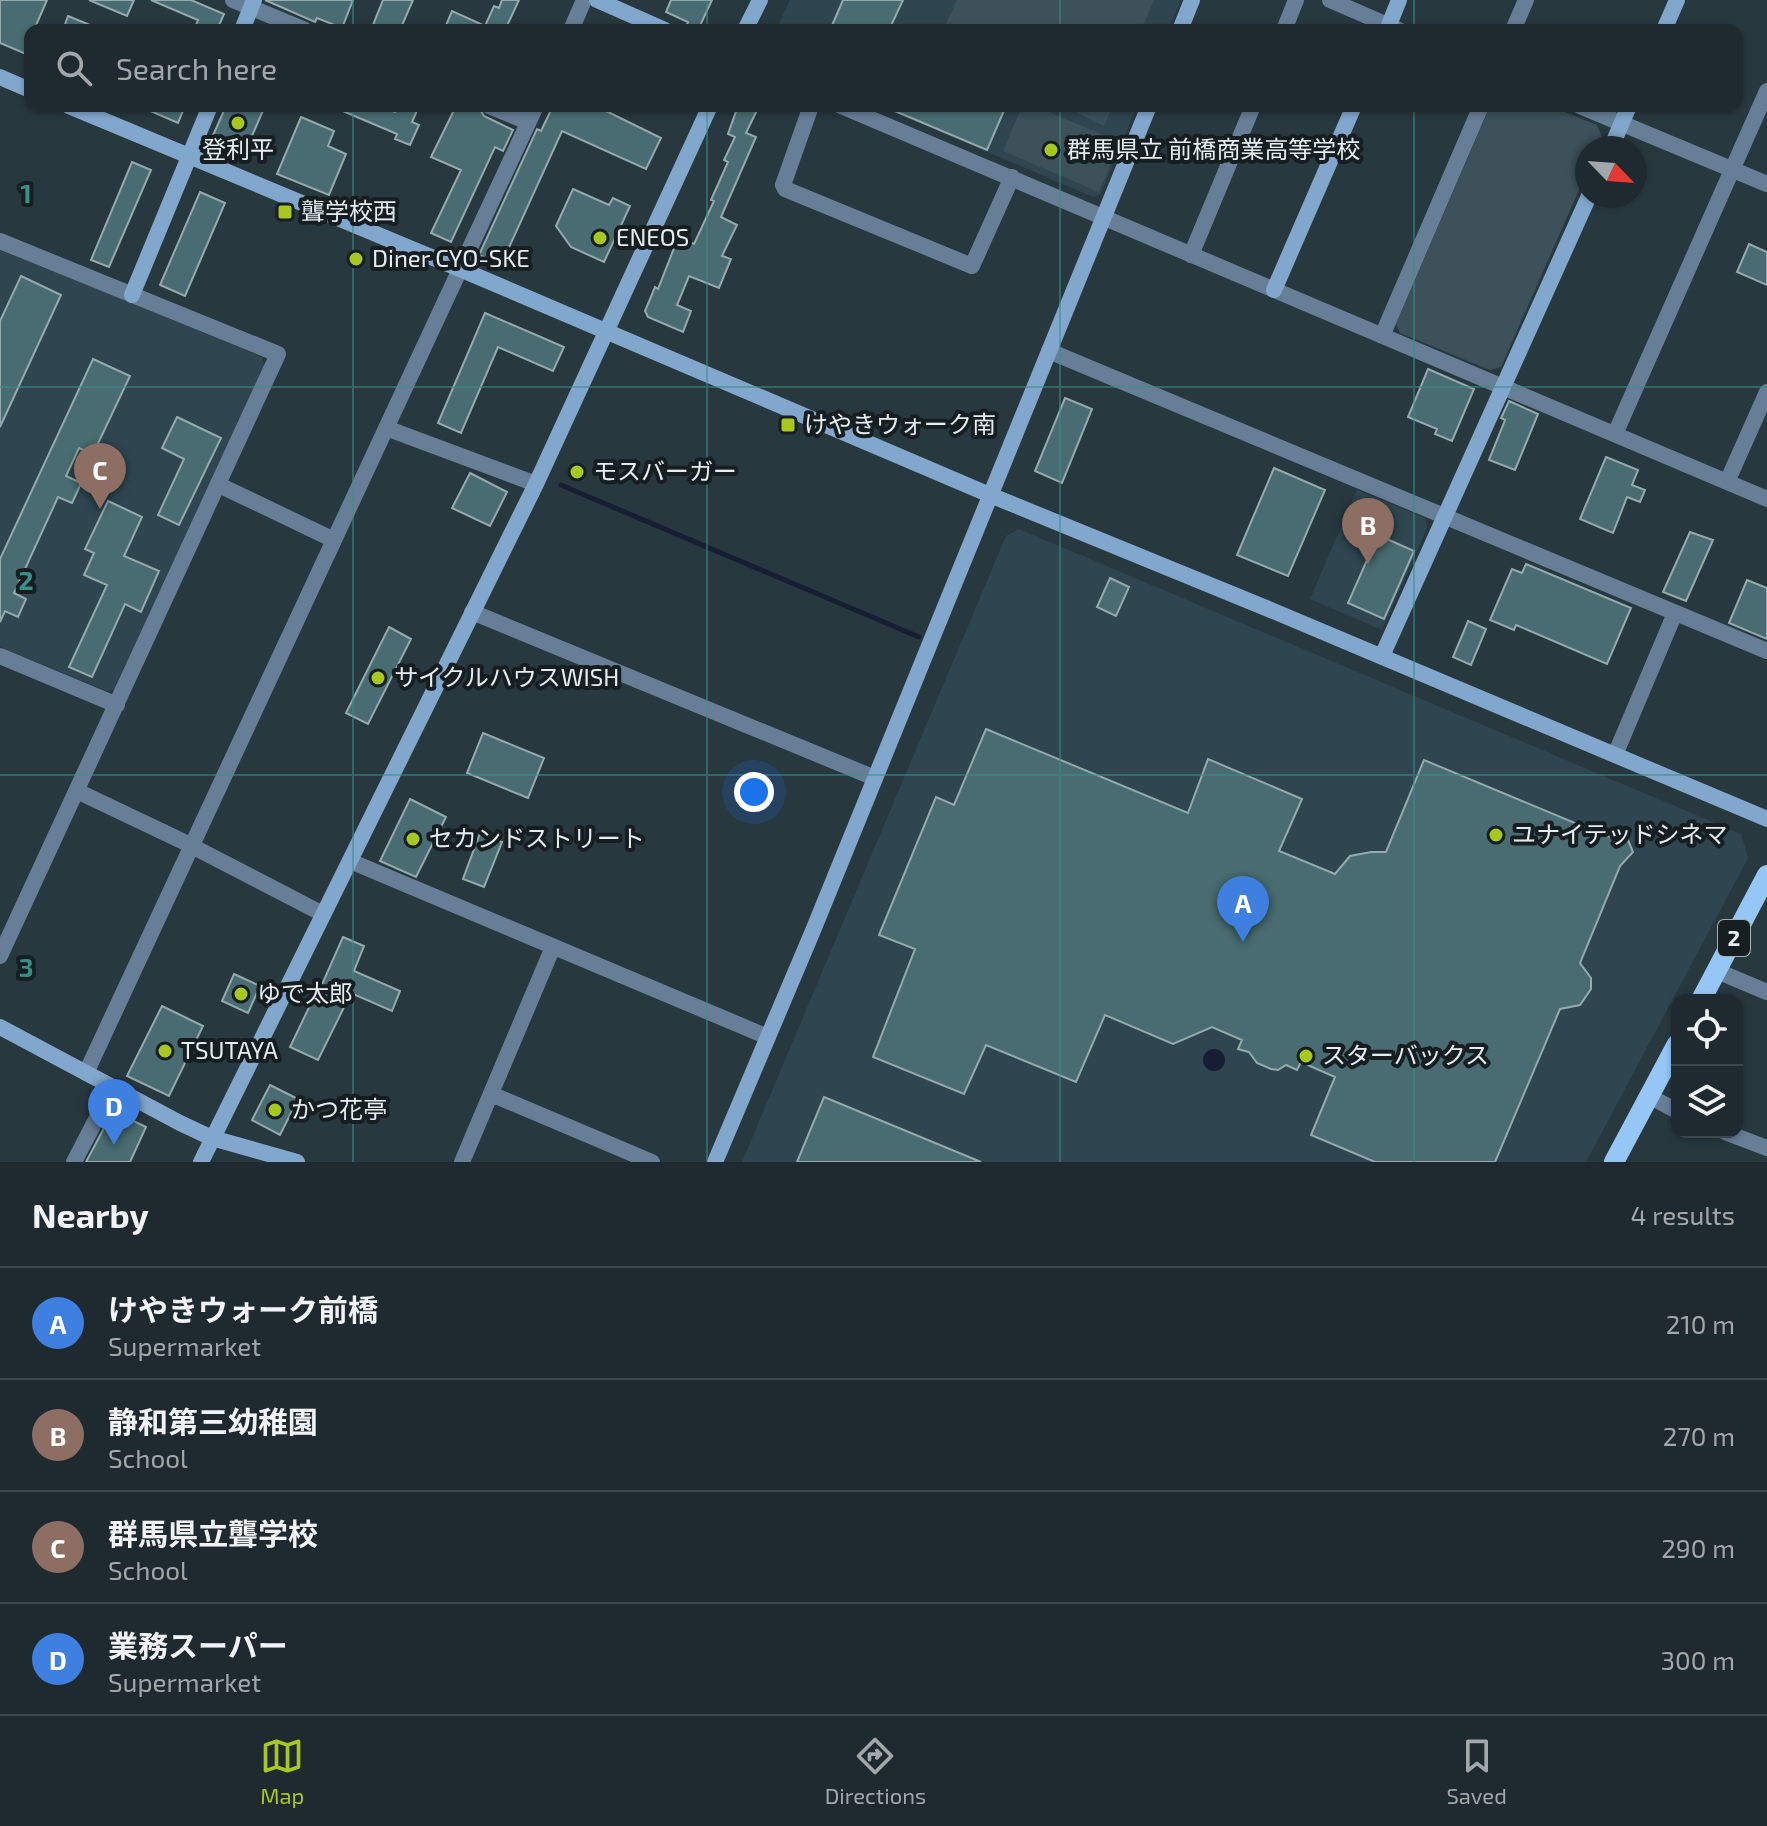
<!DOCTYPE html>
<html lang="en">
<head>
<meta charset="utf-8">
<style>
  body { margin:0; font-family:"Exo 2","Noto Sans JP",sans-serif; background:#263237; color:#f1f3f6 }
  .controls { position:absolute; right:24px; bottom:24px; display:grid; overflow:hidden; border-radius:16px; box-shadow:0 2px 6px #0004 }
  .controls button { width:72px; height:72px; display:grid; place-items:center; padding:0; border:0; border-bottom:2px solid #3c464b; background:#1e2a2f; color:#f1f3f6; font:40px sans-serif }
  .compass { position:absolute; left:1575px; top:136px; width:72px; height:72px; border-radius:50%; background:#1e2a2f; box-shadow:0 2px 6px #0004; rotate:115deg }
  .you { position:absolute; left:754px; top:792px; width:28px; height:28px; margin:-20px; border:6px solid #fff; border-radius:50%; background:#1a73e8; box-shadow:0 0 0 12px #1a73e833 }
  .badge { display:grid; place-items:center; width:52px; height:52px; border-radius:50%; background:#a7c81f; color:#fff; font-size:26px; font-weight:700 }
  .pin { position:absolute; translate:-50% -66px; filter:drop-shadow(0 2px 4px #0008) }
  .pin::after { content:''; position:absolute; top:42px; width:28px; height:24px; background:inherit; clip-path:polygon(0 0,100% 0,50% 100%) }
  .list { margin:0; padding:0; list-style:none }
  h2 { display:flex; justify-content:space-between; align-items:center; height:104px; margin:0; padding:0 32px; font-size:34px }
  h2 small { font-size:26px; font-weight:400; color:#a1a7aa }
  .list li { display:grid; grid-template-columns:52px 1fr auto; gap:24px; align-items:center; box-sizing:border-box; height:112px; padding:0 32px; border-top:2px solid #3c464b }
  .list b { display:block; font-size:30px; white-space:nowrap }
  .list p { margin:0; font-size:26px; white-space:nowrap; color:#a1a7aa }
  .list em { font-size:26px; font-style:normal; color:#a1a7aa }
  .icon { flex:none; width:44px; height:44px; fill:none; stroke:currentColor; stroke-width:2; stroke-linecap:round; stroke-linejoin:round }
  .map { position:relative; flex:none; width:1767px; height:1162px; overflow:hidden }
  .search { position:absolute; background:#1e2a2f; box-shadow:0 2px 6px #0004; left:24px; right:24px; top:24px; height:88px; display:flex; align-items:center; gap:20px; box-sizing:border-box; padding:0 28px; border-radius:16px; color:#a1a7aa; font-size:30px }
  .sheet { height:552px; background:#1e2a2f }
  nav { display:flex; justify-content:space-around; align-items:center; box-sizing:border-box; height:112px; border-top:2px solid #3c464b; background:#1e2a2f; font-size:22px; color:#a1a7aa }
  nav a { display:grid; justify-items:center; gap:4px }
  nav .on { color:#a7c81f }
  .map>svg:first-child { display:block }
</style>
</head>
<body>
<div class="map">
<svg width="1767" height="1162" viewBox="0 0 1767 1162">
  <rect width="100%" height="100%" fill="#28383f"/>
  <!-- built -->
  <path fill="#2f4650" d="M 790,0 L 1181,0 L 1168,30 L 776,30 Z
    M 880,106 L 1137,106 L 1101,194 L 1093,197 Z
    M 0,247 L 262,357 L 265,371 L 116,688 L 107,691 L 0,647 Z
    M 1357,490 L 1425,518 L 1427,528 L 1382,630 L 1310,599 Z
    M 1019,529 L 1741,834 L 1748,858 L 1586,1162 L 742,1162 L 1006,536 Z"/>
  <!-- green -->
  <path fill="#3c515a" d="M 957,0 L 1154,0 L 1141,30 L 943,30 Z
    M 1022,106 L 1035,106 L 1120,142 L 1099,192 L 1003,151 Z
    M 1063,106 L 1113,106 L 1104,126 Z
    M 1490,106 L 1550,106 L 1597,125 L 1602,137 L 1597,148 L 1587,148 L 1587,172 L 1501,367 L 1490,370 L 1400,333 L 1396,324 Z"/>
  <!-- water -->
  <path fill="#171e33" d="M1203 1060a11 11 0 1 1 22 0a11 11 0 1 1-22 0Z"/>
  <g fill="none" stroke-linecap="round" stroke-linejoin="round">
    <!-- stream -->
    <path stroke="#171e33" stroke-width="5" d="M 561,485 L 919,637"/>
  </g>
  <!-- building -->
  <path fill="#486c71" stroke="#95aaad" stroke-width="2" d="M 0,0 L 47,0 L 34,30 L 30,30 L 30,46 L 26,54 L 0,43 Z
    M 89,0 L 134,0 L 127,16 Z
    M 151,0 L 191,0 L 224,14 L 217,30 L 194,30 L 198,20 Z
    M 265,0 L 353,0 L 342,28 L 317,18 L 315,22 Z
    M 383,0 L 413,0 L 400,30 L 371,30 Z
    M 502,0 L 519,0 L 505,30 L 444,30 L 452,11 L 485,26 L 494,6 L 499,8 Z
    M 671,0 L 712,0 L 698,30 L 686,26 L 688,22 L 666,12 Z
    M 843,0 L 903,0 L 889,30 L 830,30 Z
    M 68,16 L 102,30 L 63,30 Z
    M 139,106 L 185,106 L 178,123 Z
    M 226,106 L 265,106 L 244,154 L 211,140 Z
    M 331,106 L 381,106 L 395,112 L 398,106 L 419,106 L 412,122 L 419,125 L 410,145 L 395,139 L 397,134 Z
    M 456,106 L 478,106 L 484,116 L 513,130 L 503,151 L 495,147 L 451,242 L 431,233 L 461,170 L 431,157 Z
    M 553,106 L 596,106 L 661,138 L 646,169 L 562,131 L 501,265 L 479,255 L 537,129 L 541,131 Z
    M 738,106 L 759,106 L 746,133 L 756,137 L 721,217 L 737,225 L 722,256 L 731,259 L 719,288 L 689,276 L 677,305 L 691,311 L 683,332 L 648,317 L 645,311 L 655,287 L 658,289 L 678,238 L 694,244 L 714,201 L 711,200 L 728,162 L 724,160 L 735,137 L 728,134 Z
    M 883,106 L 1006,106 L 987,150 Z
    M 301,117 L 334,131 L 328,146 L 346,154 L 329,195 L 277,174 Z
    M 132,162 L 151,170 L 109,267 L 91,260 Z
    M 573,189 L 609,205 L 613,198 L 630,206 L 604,262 L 571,247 L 556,226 Z
    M 200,192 L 225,203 L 185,296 L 160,285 Z
    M 1749,244 L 1767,252 L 1767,285 L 1737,272 Z
    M 21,276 L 61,295 L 0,427 L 0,321 Z
    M 485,313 L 564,347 L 553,371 L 498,347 L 461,433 L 438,423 Z
    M 93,359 L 130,376 L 93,454 L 79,448 L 66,476 L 81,483 L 78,490 L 72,503 L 58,497 L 14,593 L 26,599 L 18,617 L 5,611 L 0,622 L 0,559 Z
    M 1428,369 L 1474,389 L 1452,441 L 1435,434 L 1437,429 L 1408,417 Z
    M 1065,398 L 1092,409 L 1062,483 L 1035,471 Z
    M 1509,401 L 1538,414 L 1515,470 L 1489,460 L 1505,420 L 1501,418 Z
    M 177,417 L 221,438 L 179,525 L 158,515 L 184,459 L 162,448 Z
    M 1606,457 L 1638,470 L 1632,485 L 1645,490 L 1640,502 L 1627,497 L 1613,533 L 1580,519 Z
    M 1274,468 L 1325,490 L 1288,576 L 1237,555 Z
    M 470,473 L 507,492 L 490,526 L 452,508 Z
    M 108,501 L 142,517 L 124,556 L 159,571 L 141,612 L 125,604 L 92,677 L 69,667 L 107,585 L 84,575 L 94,553 L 85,549 Z
    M 1690,532 L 1713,540 L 1686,601 L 1663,592 Z
    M 1378,535 L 1414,551 L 1384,619 L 1348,603 Z
    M 1526,564 L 1631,608 L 1607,664 L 1516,625 L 1514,630 L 1490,620 L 1512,569 L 1522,573 Z
    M 1110,578 L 1129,587 L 1116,616 L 1097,607 Z
    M 1747,580 L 1767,588 L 1767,639 L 1729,623 Z
    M 1468,621 L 1486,629 L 1471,665 L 1453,657 Z
    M 389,627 L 411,639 L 368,724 L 346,713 Z
    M 986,729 L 1188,813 L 1208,759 L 1302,799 L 1279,851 L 1335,874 L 1350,856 L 1371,852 L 1386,852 L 1424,760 L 1606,836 L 1628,840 L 1633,852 L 1620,866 L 1580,963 L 1591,978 L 1591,989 L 1580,1005 L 1560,1009 L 1495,1162 L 1375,1162 L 1311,1135 L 1335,1077 L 1301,1062 L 1297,1070 L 1286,1065 L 1278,1070 L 1271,1069 L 1257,1063 L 1249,1052 L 1238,1049 L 1242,1040 L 1212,1027 L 1173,1044 L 1105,1015 L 1076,1082 L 986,1045 L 964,1094 L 873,1057 L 915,949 L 879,935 L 936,797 L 954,805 Z
    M 483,733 L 544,758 L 528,798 L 467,773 Z
    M 410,799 L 446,817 L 416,877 L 380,861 Z
    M 480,833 L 502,842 L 484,887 L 463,879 Z
    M 343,937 L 364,946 L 354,971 L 400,991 L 392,1011 L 351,993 L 318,1060 L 290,1047 L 314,997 L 316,998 Z
    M 234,974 L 260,986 L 248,1013 L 222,1001 Z
    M 162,1006 L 203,1026 L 169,1096 L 127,1076 Z
    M 270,1085 L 298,1099 L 280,1135 L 252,1120 Z
    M 824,1097 L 981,1162 L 797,1162 Z
    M 113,1111 L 146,1127 L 130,1162 L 86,1162 Z"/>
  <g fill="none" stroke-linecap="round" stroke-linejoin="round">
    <!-- street -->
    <path stroke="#667e96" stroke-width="16" d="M 233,0 L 305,30
      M 1330,0 L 1399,30
      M 571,30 L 584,0
      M 1284,30 L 1296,0
      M 1513,30 L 1526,0
      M 489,106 L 528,122
      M 811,106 L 783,185 L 785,189 L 972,266 L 1012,177
      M 841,106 L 1767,499
      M 1580,106 L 1767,184
      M 0,241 L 278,354 L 0,956
      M 1191,255 L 1253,106
      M 1382,336 L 1481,106
      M 1049,351 L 1767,651
      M 386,428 L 536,484
      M 1615,434 L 1767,91
      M 1727,482 L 1767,392
      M 219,485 L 334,540
      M 472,612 L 875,778
      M 0,656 L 117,705
      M 1615,755 L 1675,613
      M 77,791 L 182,841 L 323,914
      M 350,861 L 768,1037
      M 1717,971 L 1767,992
      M 86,1073 L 536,106
      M 491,1094 L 652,1162
      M 1649,1096 L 1677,1111
      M 1725,1132 L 1767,1148
      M 74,1162 L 113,1087
      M 462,1162 L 553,947"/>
    <!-- secondary -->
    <path stroke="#81a7cc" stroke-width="16" d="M 597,0 L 665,30
      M 242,30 L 254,0
      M 745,30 L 760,0
      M 1180,30 L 1192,0
      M 1387,30 L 1399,0
      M 1664,30 L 1677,0
      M 0,77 L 30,90
      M 69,106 L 460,269 L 990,495 L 1266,608 L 1767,819
      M 1611,148 L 1629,106
      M 1274,290 L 1354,106
      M 132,295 L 210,106
      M 1382,656 L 1589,196
      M 0,1027 L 180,1123 L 212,1138 L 297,1162
      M 201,1162 L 536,484 L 710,106
      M 715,1162 L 812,933 L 1149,106"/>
    <!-- primary -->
    <path stroke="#95c6f6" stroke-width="20" d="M 1701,1000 L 1767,875
      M 1614,1162 L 1677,1044"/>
  </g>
  <!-- grid -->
  <path fill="none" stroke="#3a8e88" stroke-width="2" stroke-opacity="0.55" d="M 353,0 L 353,30M 707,0 L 707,30M 1060,0 L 1060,30M 1414,0 L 1414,30M 353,106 L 353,1162M 707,106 L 707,1162M 1060,106 L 1060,1162M 1414,106 L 1414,1162M 0,387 L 1767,387M 0,775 L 1767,775"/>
  <!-- markers -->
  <g fill="#a7c81f" stroke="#171e21" stroke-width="3">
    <circle cx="238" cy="123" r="8"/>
    <circle cx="1051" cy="150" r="8"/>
    <rect x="277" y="204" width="16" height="16" rx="4"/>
    <circle cx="600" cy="238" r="8"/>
    <circle cx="356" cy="259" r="8"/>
    <rect x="780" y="417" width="16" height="16" rx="4"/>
    <circle cx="577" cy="472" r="8"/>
    <circle cx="378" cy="678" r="8"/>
    <circle cx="1496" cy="835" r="8"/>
    <circle cx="413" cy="839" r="8"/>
    <circle cx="241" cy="994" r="8"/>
    <circle cx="165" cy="1051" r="8"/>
    <circle cx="1306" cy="1056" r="8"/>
    <circle cx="275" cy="1110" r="8"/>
  </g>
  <g text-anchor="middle" stroke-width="8" stroke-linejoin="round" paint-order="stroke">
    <!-- shield labels -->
    <rect fill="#171e21" stroke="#a6b0b3" stroke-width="2" x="1718" y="920" width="32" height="36" rx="6"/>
    <g font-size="22" font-weight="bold" fill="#e4eef2">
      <text x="1734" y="946">2</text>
    </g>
    <!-- poi labels -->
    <g font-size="24" fill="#e4eef2" stroke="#171e21" text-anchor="start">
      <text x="238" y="158" text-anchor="middle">登利平</text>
      <text x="1067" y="158">群馬県立 前橋商業高等学校</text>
      <text x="301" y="220">聾学校西</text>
      <text x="616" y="246">ENEOS</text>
      <text x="372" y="267">Diner CYO-SKE</text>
      <text x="804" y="433">けやきウォーク南</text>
      <text x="593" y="480">モスバーガー</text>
      <text x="394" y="686">サイクルハウスWISH</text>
      <text x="1512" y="843">ユナイテッドシネマ</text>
      <text x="429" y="847">セカンドストリート</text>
      <text x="257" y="1002">ゆで太郎</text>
      <text x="181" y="1059">TSUTAYA</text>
      <text x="1322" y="1064">スターバックス</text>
      <text x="291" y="1118">かつ花亭</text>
    </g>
  </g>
  <g font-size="26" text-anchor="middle" font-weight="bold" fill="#3a8e88" stroke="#171e21" stroke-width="8" stroke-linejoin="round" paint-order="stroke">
    <text x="26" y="203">1</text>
    <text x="26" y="590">2</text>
    <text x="26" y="977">3</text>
  </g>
</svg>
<div class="controls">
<button><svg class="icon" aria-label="locate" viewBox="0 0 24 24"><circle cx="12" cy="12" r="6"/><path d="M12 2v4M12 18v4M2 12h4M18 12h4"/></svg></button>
<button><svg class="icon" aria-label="layers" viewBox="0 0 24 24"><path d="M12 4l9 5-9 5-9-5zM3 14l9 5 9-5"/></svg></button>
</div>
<svg class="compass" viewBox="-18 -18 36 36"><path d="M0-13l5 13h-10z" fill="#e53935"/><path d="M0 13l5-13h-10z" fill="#a1a7aa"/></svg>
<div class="you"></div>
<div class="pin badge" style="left:1243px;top:942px;background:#3f7fe0">A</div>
<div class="pin badge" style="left:1368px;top:564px;background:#8d6e63">B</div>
<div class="pin badge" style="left:100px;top:509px;background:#8d6e63">C</div>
<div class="pin badge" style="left:114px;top:1145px;background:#3f7fe0">D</div>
<div class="search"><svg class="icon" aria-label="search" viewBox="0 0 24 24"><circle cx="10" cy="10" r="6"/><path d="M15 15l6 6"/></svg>Search here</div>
</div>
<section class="sheet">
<h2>Nearby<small>4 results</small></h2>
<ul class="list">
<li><span class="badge" style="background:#3f7fe0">A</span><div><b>けやきウォーク前橋</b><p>Supermarket</p></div><em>210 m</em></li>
<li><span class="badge" style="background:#8d6e63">B</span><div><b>静和第三幼稚園</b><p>School</p></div><em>270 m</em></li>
<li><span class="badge" style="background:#8d6e63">C</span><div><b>群馬県立聾学校</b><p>School</p></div><em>290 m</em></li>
<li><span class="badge" style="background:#3f7fe0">D</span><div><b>業務スーパー</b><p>Supermarket</p></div><em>300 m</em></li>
</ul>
</section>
<nav>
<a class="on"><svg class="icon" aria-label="map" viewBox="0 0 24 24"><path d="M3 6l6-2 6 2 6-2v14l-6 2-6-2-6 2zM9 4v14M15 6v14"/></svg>Map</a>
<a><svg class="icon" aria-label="directions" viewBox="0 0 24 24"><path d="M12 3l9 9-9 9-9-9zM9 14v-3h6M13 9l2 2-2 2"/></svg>Directions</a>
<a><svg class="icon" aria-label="saved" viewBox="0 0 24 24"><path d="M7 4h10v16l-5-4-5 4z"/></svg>Saved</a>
</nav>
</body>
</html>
